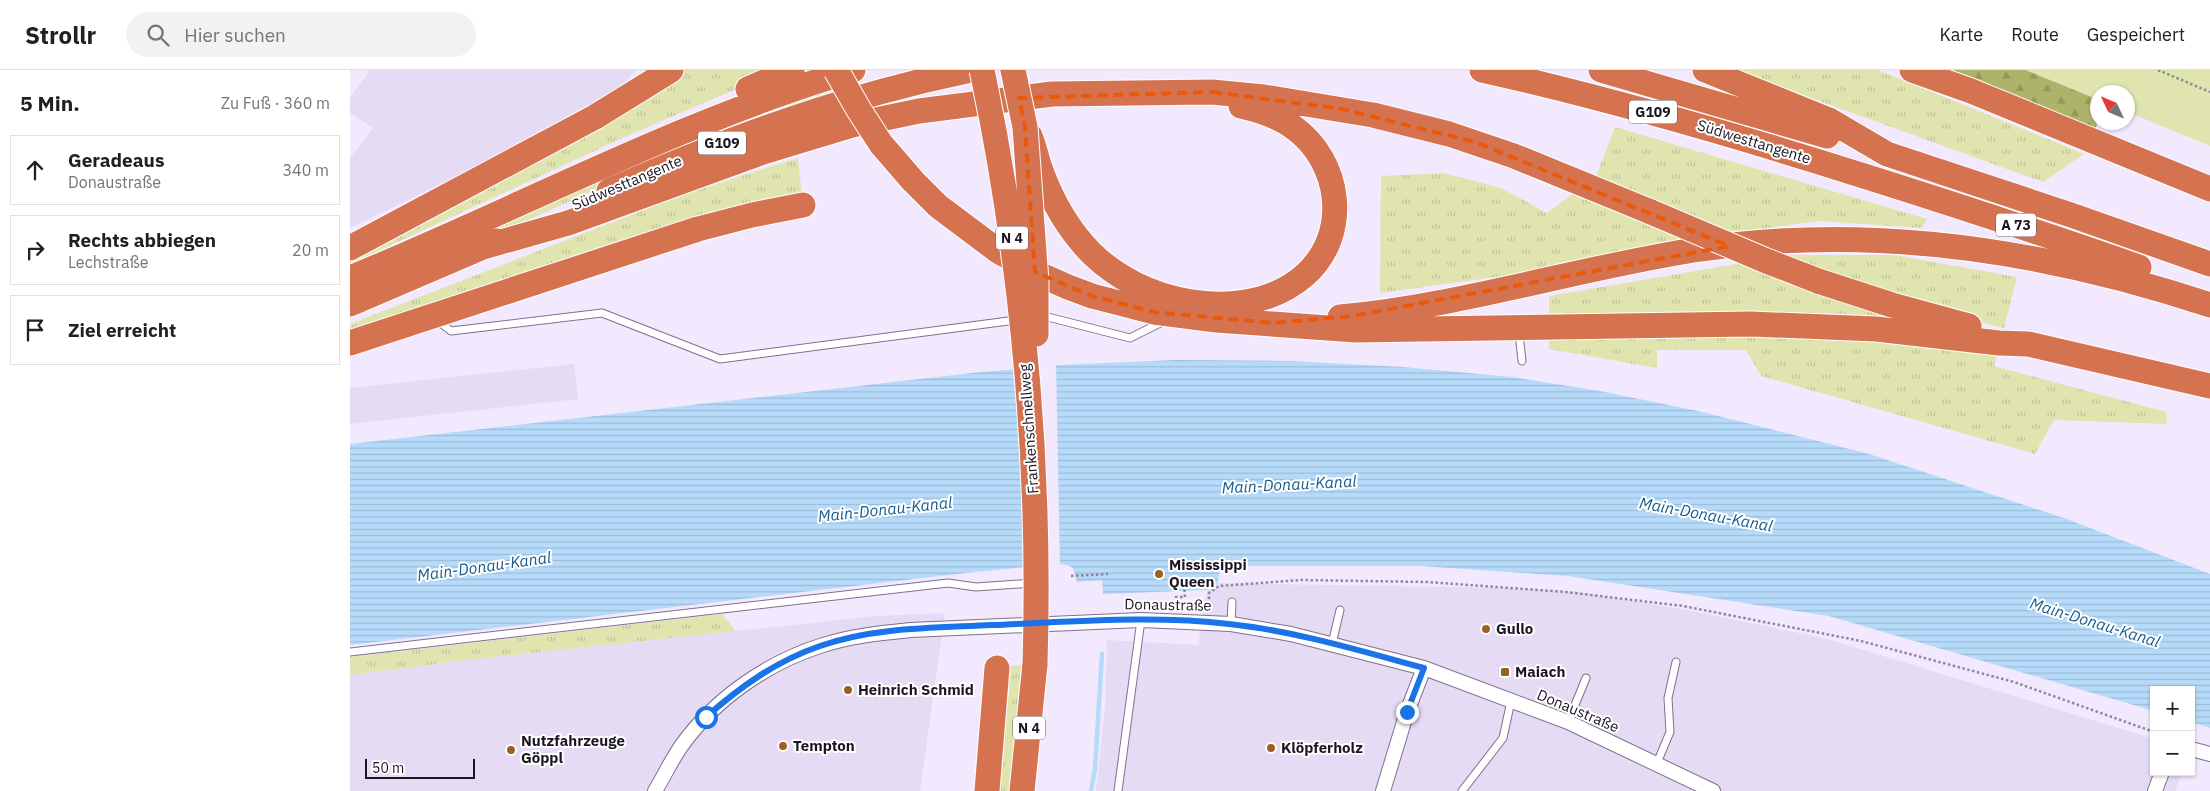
<!DOCTYPE html>
<html lang="de">
<head>
<meta charset="utf-8">
<style>
  body { margin:0; font-family:"IBM Plex Sans",sans-serif; background:#f2f2f2; color:#202124 }
  .controls { position:absolute; right:15px; bottom:15px; display:grid; overflow:hidden; border-radius:0px; box-shadow:0 1px 4px #0004 }
  .controls button { width:45px; height:45px; display:grid; place-items:center; padding:0; border:0; border-bottom:1px solid #e0e0e0; background:#fff; color:#202124; font:25px sans-serif }
  .compass { position:absolute; left:1740px; top:15px; width:45px; height:45px; border-radius:50%; background:#fff; box-shadow:0 1px 4px #0004; rotate:314deg }
  .scale { position:absolute; left:15px; bottom:12px; width:110px; box-sizing:border-box; padding-left:5px; border:2px solid #1c1623; border-top:0; font-size:14px; line-height:18px; white-space:nowrap; color:#1c1623; -webkit-text-stroke:4px #fff; paint-order:stroke }
  .stop { position:absolute; width:15px; height:15px; margin:-11px; border:4px solid #1a73e8; border-radius:50%; background:#fff }
  .stop.end { background:#1a73e8; border-color:#fff; box-shadow:0 1px 5px #0008 }
  .list { margin:0; padding:0; list-style:none }
  h2 { display:flex; justify-content:space-between; align-items:center; height:65px; margin:0; padding:0 20px; font-size:21px }
  h2 small { font-size:16px; font-weight:400; color:#757577 }
  .list li { display:grid; grid-template-columns:32px 1fr auto; gap:15px; align-items:center; box-sizing:border-box; height:70px; margin:0 10px 10px; padding:0 10px; border:1px solid #e0e0e0; border-radius:0px }
  .list b { display:block; font-size:19px; white-space:nowrap }
  .list p { margin:0; font-size:16px; white-space:nowrap; color:#757577 }
  .list em { font-size:16px; font-style:normal; color:#757577 }
  .icon { flex:none; width:28px; height:28px; fill:none; stroke:currentColor; stroke-width:2; stroke-linecap:round; stroke-linejoin:round }
  .map { position:relative; flex:none; width:1860px; height:721px; overflow:hidden }
  header { display:flex; align-items:center; gap:30px; box-sizing:border-box; height:70px; padding:0 25px; background:#fff; border-bottom:1px solid #e0e0e0 }
  header strong { font-size:24px }
  nav { display:flex; gap:28px; margin-inline-start:auto; font-size:18px }
  .search { width:350px; height:45px; background:#f2f2f2; display:flex; align-items:center; gap:12px; box-sizing:border-box; padding:0 18px; border-radius:28px; color:#757577; font-size:19px }
  main { display:flex }
  aside { flex:1; background:#fff }
  .map>svg:first-child { display:block }
</style>
</head>
<body>
<header>
<strong>Strollr</strong>
<div class="search"><svg class="icon" aria-label="search" viewBox="0 0 24 24"><circle cx="10" cy="10" r="6"/><path d="M15 15l6 6"/></svg>Hier suchen</div>
<nav><a>Karte</a><a>Route</a><a>Gespeichert</a></nav>
</header>
<main>
<aside>
<h2>5 Min.<small>Zu Fuß · 360 m</small></h2>
<ul class="list">
<li><svg class="icon" aria-label="ahead" viewBox="0 0 24 24"><path d="M12 20V5M6 11l6-6 6 6"/></svg><div><b>Geradeaus</b><p>Donaustraße</p></div><em>340 m</em></li>
<li><svg class="icon" aria-label="right" viewBox="0 0 24 24"><path d="M7 20v-9h11M14 6l5 5-5 5"/></svg><div><b>Rechts abbiegen</b><p>Lechstraße</p></div><em>20 m</em></li>
<li><svg class="icon" aria-label="arrive" viewBox="0 0 24 24"><path d="M6 21V4h12l-3 4 3 4H6"/></svg><div><b>Ziel erreicht</b></div></li>
</ul>
</aside>
<div class="map">
<svg width="1860" height="721" viewBox="0 0 1860 721">
  <defs>
    <pattern id="grass-tufts" width="24" height="20" patternUnits="userSpaceOnUse" patternTransform="scale(1.25)"><rect width="24" height="20" fill="#e0e5b0"/><path d="M3 7l-1-3M5 7V3M7 7l1-3M15 17l-1-3M17 17v-4M19 17l1-3" fill="none" stroke="#c0c497"/></pattern>
    <pattern id="forest-firs" width="22" height="20" patternUnits="userSpaceOnUse" patternTransform="scale(1.25)"><rect width="22" height="20" fill="#adb369"/><path d="M5 1l3.5 6h-7zM16 11l3.5 6h-7z" fill="#94995b"/></pattern>
    <pattern id="water-rules" width="6" height="5" patternUnits="userSpaceOnUse" patternTransform="scale(1.25)"><rect width="6" height="5" fill="#b6dbfa"/><path d="M0 2.5h6" fill="none" stroke="#9cbbd6"/></pattern>
  </defs>
  <rect width="100%" height="100%" fill="#f2e9fe"/>
  <!-- built -->
  <path fill="#e6dbf5" d="M 20,0 L 286,0 L 256,34 L 0,158 L 0,88 L 23,58 L 0,43 L 0,28 Z
    M 224,294 L 228,329 L 0,354 L 0,318 Z
    M 868,513 L 1156,518 L 1228,522 L 1337,540 L 1478,569 L 1804,669 L 1804,702 L 1832,702 L 1825,721 L 746,721 L 755,638 L 757,570 L 848,575 L 857,520 Z
    M 595,543 L 570,721 L 0,721 L 0,605 L 134,588 L 525,546 Z"/>
  <!-- grass -->
  <path fill="url(#grass-tufts)" d="M 332,0 L 430,0 L 268,70 L 0,194 L 0,184 Z
    M 1384,0 L 1528,0 L 1734,84 L 1693,112 Z
    M 475,19 L 479,28 L 302,95 L 92,188 L 0,226 L 0,217 L 244,109 Z
    M 1265,57 L 1577,149 L 1572,158 L 1470,151 L 1377,163 L 1245,109 Z
    M 448,88 L 452,126 L 0,268 L 0,254 L 343,121 Z
    M 1094,103 L 1151,118 L 1197,143 L 1228,120 L 1336,170 L 1146,207 L 1030,223 L 1031,106 Z
    M 1429,185 L 1544,185 L 1667,207 L 1654,258 L 1536,228 Z
    M 1392,193 L 1531,239 L 1530,252 L 1199,249 L 1199,226 Z
    M 1398,261 L 1648,281 L 1644,296 L 1816,342 L 1817,354 L 1704,350 L 1685,384 L 1411,306 L 1396,280 L 1307,280 L 1307,298 L 1199,279 L 1199,267 Z
    M 372,544 L 386,561 L 134,588 L 0,605 L 0,587 Z
    M 671,595 L 660,721 L 650,721 L 661,596 Z"/>
  <!-- forest -->
  <path fill="url(#forest-firs)" d="M 1601,0 L 1676,0 L 1747,29 L 1748,53 L 1745,59 Z"/>
  <!-- garden -->
  <path fill="#e0e5b0" d="M 1676,0 L 1860,0 L 1860,76 L 1778,42 L 1778,22 L 1748,22 L 1747,29 Z"/>
  <!-- water -->
  <path fill="url(#water-rules)" d="M 826,290 L 942,291 L 1053,297 L 1162,307 L 1250,321 L 1348,341 L 1519,384 L 1714,448 L 1860,504 L 1860,658 L 1841,652 L 1841,620 L 1804,620 L 1804,641 L 1479,546 L 1218,506 L 1071,496 L 870,496 L 868,513 L 857,520 L 753,524 L 752,510 L 727,512 L 723,498 L 717,495 L 710,494 L 624,502 L 0,575 L 0,374 L 622,303 L 709,295 Z"/>
  <!-- pier -->
  <path fill="#f2e9fe" d="M 706,293 L 710,497 L 674,500 L 675,474 L 667,297 Z"/>
  <g fill="none" stroke-linecap="round" stroke-linejoin="round">
    <!-- stream -->
    <path stroke="#b6dbfa" stroke-width="4.5" d="M 741,721 L 745,699 L 752,584"/>
    <!-- lane casing -->
    <g stroke="#7e708f" stroke-width="9">
      <path id="lane" d="M 689,247 L 694,246 L 780,268 L 814,251
        M 88,251 L 101,261 L 252,243 L 370,289 L 666,250
        M 1169,263 L 1172,291
        M 881,554 L 882,532
        M 982,574 L 990,540
        M 0,582 L 598,513 L 626,517 L 683,513
        M 1218,652 L 1236,608
        M 1307,693 L 1320,662 L 1318,628 L 1326,592
        M 768,721 L 791,550
        M 1112,721 L 1153,668 L 1161,631"/>
    </g>
    <!-- street casing -->
    <g stroke="#7e708f" stroke-width="16">
      <path id="street" d="M 1841,679 L 1860,684
        M 305,721 C 314,706 322,689 332,675 C 365,629 417,593 470,576 C 499,566 531,563 561,560 L 791,550 L 881,554 L 941,564 L 1074,598 L 1218,652 L 1363,721
        M 1033,721 L 1057,642 L 1074,598
        M 1805,721 L 1812,702"/>
    </g>
    <!-- highway casing -->
    <g stroke="#fff" stroke-width="27">
      <path id="highway" d="M 1132,0 C 1261,29 1388,66 1514,106 C 1606,135 1698,165 1789,197
        M 1251,0 L 1477,66
        M 1355,0 L 1479,50 L 1537,84 L 1721,145 L 1860,194
        M 1562,0 L 1621,21 L 1860,119
        M 398,19 L 442,0
        M 680,66 C 684,76 686,85 689,95 C 698,121 711,147 728,168 C 752,199 788,220 826,229 C 869,239 920,236 955,205 C 1001,164 991,91 943,57 C 928,46 909,40 891,36
        M 531,74 L 563,111 L 588,136 L 648,181 L 693,206 L 718,217 L 742,226 L 804,242 L 866,250 L 1006,260 L 1401,254 L 1526,259 L 1649,273 L 1678,274 L 1860,316
        M 259,121 C 379,68 491,27 621,0
        M 133,177 L 218,153 L 413,82 L 502,55 L 569,41 L 702,24 L 862,22 L 914,27 L 1023,45 L 1099,64 L 1164,86 L 1301,142
        M 0,178 L 245,47 L 321,0
        M 0,208 C 168,139 329,52 503,0
        M 1468,211 L 1542,235 L 1619,256
        M 0,234 L 147,171
        M 990,247 C 1109,236 1225,199 1344,180 C 1518,153 1694,180 1860,235
        M 0,273 L 348,159 L 402,145 L 453,135
        M 637,721 L 647,598
        M 672,721 L 685,594"/>
    </g>
    <!-- path -->
    <path stroke="#8e8798" stroke-width="2.5" stroke-dasharray="2.5 2.5" stroke-linecap="butt" d="M 1808,0 L 1860,22
      M 721,506 L 758,504
      M 826,538 L 826,527 L 835,527 L 834,513
      M 859,539 L 859,523 L 869,516 L 951,510 L 1077,512 L 1216,522 L 1333,536 L 1511,571 L 1664,612 L 1804,662"/>
    <!-- lane -->
    <use href="#lane" stroke="#fff" stroke-width="7"/>
    <!-- street -->
    <use href="#street" stroke="#fff" stroke-width="14"/>
    <!-- highway -->
    <use href="#highway" stroke="#d57351" stroke-width="25"/>
    <!-- highway-bridge casing -->
    <g stroke="#fff" stroke-width="27" stroke-linecap="butt">
      <path id="highway-bridge" d="M 486,0 L 509,40 L 531,74
        M 632,0 C 673,195 691,395 685,594
        M 663,0 L 675,57 L 686,211 L 686,264
        M 1301,142 L 1414,190 L 1468,211"/>
    </g>
    <!-- highway-bridge -->
    <use href="#highway-bridge" stroke="#d57351" stroke-width="25"/>
  </g>
  <g fill="none" stroke-linecap="round" stroke-linejoin="round">
    <!-- route -->
    <path stroke="#1a73e8" stroke-width="6" d="M 356,647 C 390,617 426,591 470,576 C 524,557 585,558 642,555 C 721,552 801,545 879,554 C 945,561 1011,581 1074,598 L 1057,642"/>
  </g>
  <!-- marked area -->
  <path fill="none" stroke="#e8590c" stroke-width="4" stroke-dasharray="10 6" stroke-linejoin="round" d="M 862,22 L 992,39 L 1125,72 L 1379,176 L 1002,246 L 923,253 L 804,242 L 742,226 L 685,202 L 675,57 L 669,28 Z"/>
  <!-- markers -->
  <g fill="#9c6022" stroke="#fff" stroke-width="2">
    <circle cx="809" cy="504" r="5"/>
    <circle cx="1136" cy="559" r="5"/>
    <rect x="1150" y="597" width="10" height="10" rx="2.5"/>
    <circle cx="498" cy="620" r="5"/>
    <circle cx="433" cy="676" r="5"/>
    <circle cx="921" cy="678" r="5"/>
    <circle cx="161" cy="680" r="5"/>
  </g>
  <g text-anchor="middle" stroke-width="4" stroke-linejoin="round" paint-order="stroke">
    <!-- shield labels -->
    <g fill="#fff" stroke="#605c65" stroke-width="1">
      <rect x="1279" y="30.5" width="48" height="23" rx="4"/>
      <rect x="348" y="61.5" width="48" height="23" rx="4"/>
      <rect x="1646" y="143.5" width="40" height="23" rx="4"/>
      <rect x="646" y="156.5" width="32" height="23" rx="4"/>
      <rect x="663" y="646.5" width="32" height="23" rx="4"/>
    </g>
    <g font-size="14" font-weight="bold" fill="#1c1623">
      <text x="1303" y="47">G109</text>
      <text x="372" y="78">G109</text>
      <text x="1666" y="160">A 73</text>
      <text x="662" y="173">N 4</text>
      <text x="679" y="663">N 4</text>
    </g>
    <!-- street labels -->
    <g font-size="15" fill="#1c1623" stroke="#fff">
      <text transform="translate(1404 72) rotate(17)" y="5">Südwesttangente</text>
      <text transform="translate(277 113) rotate(-23)" y="5">Südwesttangente</text>
      <text transform="translate(679 359) rotate(-94)" y="5">Frankenschnellweg</text>
      <text transform="translate(818 535) rotate(1)" y="5">Donaustraße</text>
      <text transform="translate(1228 641) rotate(23)" y="5">Donaustraße</text>
    </g>
    <!-- poi labels -->
    <g font-size="15" font-weight="bold" fill="#1c1623" stroke="#fff" text-anchor="start">
      <text x="819" y="500">Mississippi<tspan x="819" dy="17">Queen</tspan></text>
      <text x="1146" y="564">Gullo</text>
      <text x="1165" y="607">Maiach</text>
      <text x="508" y="625">Heinrich Schmid</text>
      <text x="171" y="676">Nutzfahrzeuge<tspan x="171" dy="17">Göppl</tspan></text>
      <text x="443" y="681">Tempton</text>
      <text x="931" y="683">Klöpferholz</text>
    </g>
    <!-- water labels -->
    <g font-size="16" font-style="italic" fill="#185c8c" stroke="#fff">
      <text transform="translate(939 414) rotate(-3)" y="6">Main-Donau-Kanal</text>
      <text transform="translate(535 439) rotate(-6)" y="6">Main-Donau-Kanal</text>
      <text transform="translate(1356 444) rotate(10)" y="6">Main-Donau-Kanal</text>
      <text transform="translate(134 496) rotate(-8)" y="6">Main-Donau-Kanal</text>
      <text transform="translate(1745 552) rotate(17)" y="6">Main-Donau-Kanal</text>
    </g>
  </g>
</svg>
<div class="controls">
<button>+</button>
<button>−</button>
</div>
<svg class="compass" viewBox="-18 -18 36 36"><path d="M0-13l5 13h-10z" fill="#e53935"/><path d="M0 13l5-13h-10z" fill="#757577"/></svg>
<div class="scale">50 m</div>
<div class="stop" style="left:356px;top:647px"></div>
<div class="stop end" style="left:1057px;top:642px"></div>
</div>
</main>
</body>
</html>
